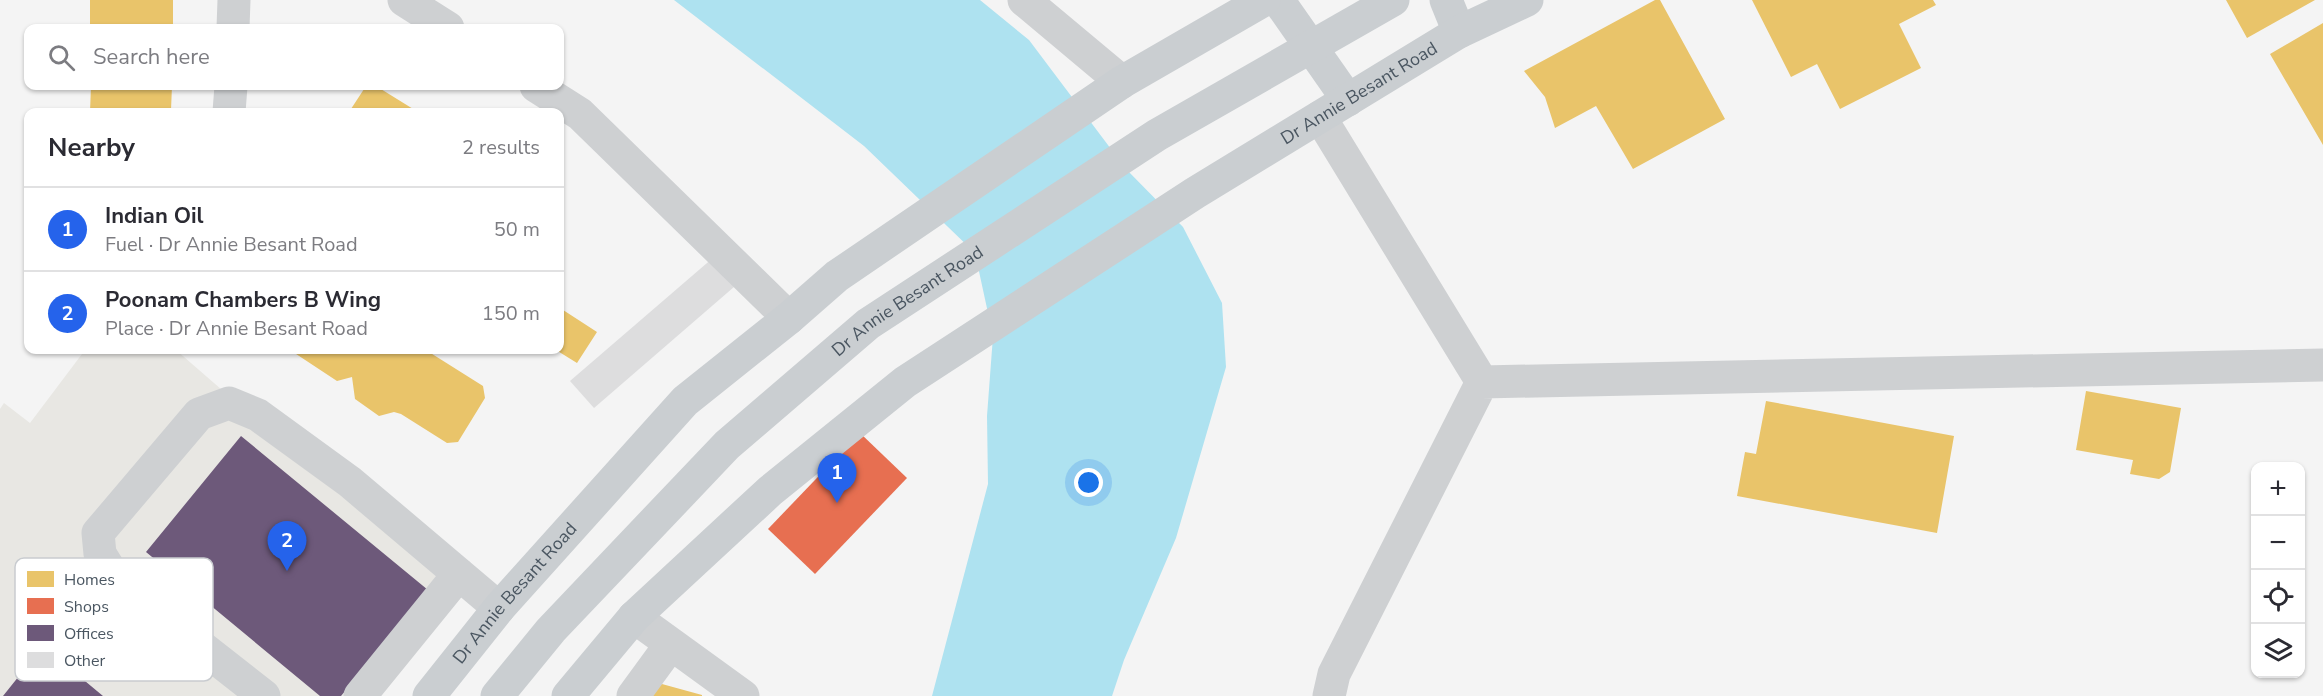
<!DOCTYPE html>
<html lang="en">
<head>
<meta charset="utf-8">
<style>
  body { margin:0; font-family:"Nunito Sans",sans-serif; background:#f2f2f3; color:#2b2b33 }
  .controls { position:absolute; right:18px; bottom:18px; display:grid; overflow:hidden; border-radius:12px; box-shadow:0 2px 4px #0004 }
  .controls button { width:54px; height:54px; display:grid; place-items:center; padding:0; border:0; border-bottom:2px solid #e1e1e2; background:#fff; color:#2b2b33; font:30px sans-serif }
  .you { position:absolute; left:1089px; top:483px; width:21px; height:21px; margin:-15px; border:4px solid #fff; border-radius:50%; background:#1a73e8; box-shadow:0 0 0 9px #1a73e833 }
  .badge { display:grid; place-items:center; width:39px; height:39px; border-radius:50%; background:#2563eb; color:#fff; font-size:20px; font-weight:700 }
  .pin { position:absolute; translate:-50% -50px; filter:drop-shadow(0 2px 3px #0008) }
  .pin::after { content:''; position:absolute; top:32px; width:21px; height:18px; background:inherit; clip-path:polygon(0 0,100% 0,50% 100%) }
  .list { margin:0; padding:0; list-style:none }
  h2 { display:flex; justify-content:space-between; align-items:center; height:78px; margin:0; padding:0 24px; font-size:26px }
  h2 small { font-size:20px; font-weight:400; color:#7c7c81 }
  .list li { display:grid; grid-template-columns:39px 1fr auto; gap:18px; align-items:center; box-sizing:border-box; height:84px; padding:0 24px; border-top:2px solid #e1e1e2 }
  .list b { display:block; font-size:22px; white-space:nowrap }
  .list p { margin:0; font-size:20px; white-space:nowrap; color:#7c7c81 }
  .list em { font-size:20px; font-style:normal; color:#7c7c81 }
  .icon { flex:none; width:33px; height:33px; fill:none; stroke:currentColor; stroke-width:2; stroke-linecap:round; stroke-linejoin:round }
  .map { position:relative; flex:none; width:2323px; height:696px; overflow:hidden }
  .search { position:absolute; background:#fff; box-shadow:0 2px 4px #0004; left:24px; top:24px; width:540px; height:66px; display:flex; align-items:center; gap:15px; box-sizing:border-box; padding:0 21px; border-radius:12px; color:#7c7c81; font-size:22px }
  .panel { position:absolute; background:#fff; box-shadow:0 2px 4px #0004; left:24px; top:108px; width:540px; height:246px; border-radius:12px }
  .map>svg:first-child { display:block }
</style>
</head>
<body>
<div class="map">
<svg width="2323" height="696" viewBox="0 0 2323 696">
  <rect width="100%" height="100%" fill="#f4f4f4"/>
  <!-- commercial -->
  <path fill="#e8e7e3" d="M 85,350 L 118,350 L 125,354 L 129,350 L 176,350 L 455,592 L 368,696 L 0,696 L 0,409 L 4,403 L 30,423 Z"/>
  <!-- water -->
  <path fill="#aee2f0" d="M 674,0 L 980,0 L 1029,40 L 1126,169 L 1183,227 L 1222,303 L 1226,367 L 1176,538 L 1124,660 L 1112,696 L 932,696 L 988,484 L 987,416 L 993,336 L 975,253 L 864,146 Z"/>
  <!-- homes -->
  <path fill="#e9c46a" d="M 90,0 L 173,0 L 173,28 L 90,28 Z
    M 1655,0 L 1660,0 L 1725,119 L 1633,169 L 1596,106 L 1555,128 L 1545,97 L 1524,71 Z
    M 1752,0 L 1933,0 L 1936,5 L 1899,24 L 1921,68 L 1840,109 L 1817,64 L 1791,77 Z
    M 2226,0 L 2315,0 L 2247,38 Z
    M 2323,23 L 2323,145 L 2270,54 Z
    M 91,86 L 172,86 L 171,110 L 192,110 L 192,112 L 90,112 Z
    M 366,86 L 376,86 L 418,112 L 349,112 Z
    M 560,308 L 597,332 L 577,363 L 556,350 L 560,350 Z
    M 290,350 L 432,350 L 429,352 L 483,386 L 485,398 L 458,442 L 447,443 L 401,414 L 394,412 L 379,416 L 355,399 L 352,377 L 337,381 Z
    M 2086,391 L 2181,408 L 2170,472 L 2159,479 L 2130,474 L 2133,460 L 2076,450 Z
    M 1766,401 L 1954,436 L 1937,533 L 1737,496 L 1745,452 L 1756,454 Z
    M 651,681 L 702,695 L 702,696 L 647,696 Z"/>
  <!-- shops -->
  <path fill="#e76f51" d="M 860,433 L 907,478 L 815,574 L 768,529 Z"/>
  <!-- offices -->
  <path fill="#6d597a" d="M 241,436 L 428,590 L 341,696 L 320,696 L 146,552 Z
    M 43,646 L 103,696 L 3,696 Z"/>
  <!-- building -->
  <path fill="#ddddde" d="M 714,257 L 742,280 L 594,408 L 570,381 Z"/>
  <g fill="none" stroke-linecap="round" stroke-linejoin="round">
    <!-- minor -->
    <path stroke="#ced0d2" stroke-width="33" d="M 404,0 L 448,28
      M 1024,0 L 1122,82
      M 233,28 L 234,0
      M 536,86 L 580,114 L 789,318
      M 229,112 L 231,86
      M 1320,117 L 1482,382 L 1334,674 L 1329,696
      M 1482,382 L 2323,365
      M 634,617 L 743,696
      M 264,696 L 116,580 L 100,554 L 98,533 L 199,414 L 229,403 L 258,415 L 350,482 L 499,608
      M 360,696 L 459,574
      M 633,696 L 671,644"/>
    <!-- major -->
    <g stroke="#caced1" stroke-width="33">
      <path d="M 1278,0 L 1348,100"/>
      <path d="M 1446,0 L 1459,32"/>
      <path id="s1" d="M 429,696 L 499,608 L 685,401 L 789,318 L 837,276 L 1122,82 L 1264,0"/>
      <path id="s2" d="M 568,696 L 634,617 L 770,491 L 905,382 L 1195,193 L 1459,32 L 1527,0"/>
    </g>
    <!-- major-bridge -->
    <path stroke="#caced1" stroke-width="33" id="s3" d="M 497,696 L 551,630 L 727,445 L 868,324 L 1157,135 L 1393,0"/>
  </g>
  <g text-anchor="middle" stroke-width="6" stroke-linejoin="round" paint-order="stroke">
    <!-- street labels -->
    <g font-size="18" fill="#4a5661" stroke="#fff">
      <text dy="6" stroke="none"><textPath href="#s2" startOffset="1000">Dr Annie Besant Road</textPath></text>
      <text dy="6" stroke="none"><textPath href="#s3" startOffset="572">Dr Annie Besant Road</textPath></text>
      <text dy="6" stroke="none"><textPath href="#s1" startOffset="134">Dr Annie Besant Road</textPath></text>
    </g>
  </g>
  <!-- legend -->
  <rect x="15" y="558" width="198" height="123" rx="9" fill="#fff" stroke="#c9ccd0" stroke-width="1.5"/>
  <rect x="27" y="571" width="27" height="16" fill="#e9c46a"/>
  <rect x="27" y="598" width="27" height="16" fill="#e76f51"/>
  <rect x="27" y="625" width="27" height="16" fill="#6d597a"/>
  <rect x="27" y="652" width="27" height="16" fill="#ddddde"/>
  <g font-size="16" fill="#4a5661">
    <text x="64" y="585">Homes</text>
    <text x="64" y="612">Shops</text>
    <text x="64" y="639">Offices</text>
    <text x="64" y="666">Other</text>
  </g>
</svg>
<div class="controls">
<button>+</button>
<button>−</button>
<button><svg class="icon" aria-label="locate" viewBox="0 0 24 24"><circle cx="12" cy="12" r="6"/><path d="M12 2v4M12 18v4M2 12h4M18 12h4"/></svg></button>
<button><svg class="icon" aria-label="layers" viewBox="0 0 24 24"><path d="M12 4l9 5-9 5-9-5zM3 14l9 5 9-5"/></svg></button>
</div>
<div class="you"></div>
<div class="pin badge" style="left:837px;top:503px">1</div>
<div class="pin badge" style="left:287px;top:571px">2</div>
<div class="search"><svg class="icon" aria-label="search" viewBox="0 0 24 24"><circle cx="10" cy="10" r="6"/><path d="M15 15l6 6"/></svg>Search here</div>
<section class="panel">
<h2>Nearby<small>2 results</small></h2>
<ul class="list">
<li><span class="badge">1</span><div><b>Indian Oil</b><p>Fuel · Dr Annie Besant Road</p></div><em>50 m</em></li>
<li><span class="badge">2</span><div><b>Poonam Chambers B Wing</b><p>Place · Dr Annie Besant Road</p></div><em>150 m</em></li>
</ul>
</section>
</div>
</body>
</html>
